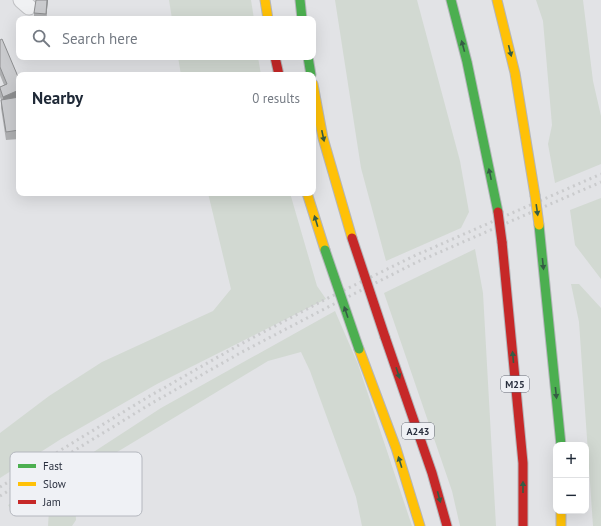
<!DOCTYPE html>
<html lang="en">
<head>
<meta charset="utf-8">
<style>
  body { margin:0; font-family:"PT Sans",sans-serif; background:#f2f2f3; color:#1f2937 }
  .controls { position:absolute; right:12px; bottom:12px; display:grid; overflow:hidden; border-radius:8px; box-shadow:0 4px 16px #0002 }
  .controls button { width:36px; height:36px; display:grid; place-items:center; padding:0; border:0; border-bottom:1px solid #e0e1e3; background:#fff; color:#1f2937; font:20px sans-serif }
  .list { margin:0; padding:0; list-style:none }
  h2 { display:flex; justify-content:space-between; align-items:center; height:52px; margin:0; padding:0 16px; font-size:17px }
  h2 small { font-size:13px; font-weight:400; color:#747a83 }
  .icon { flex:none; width:22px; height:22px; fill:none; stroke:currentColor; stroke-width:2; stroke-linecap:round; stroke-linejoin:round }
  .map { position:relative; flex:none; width:601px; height:526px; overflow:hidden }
  .search { position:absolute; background:#fff; box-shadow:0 4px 16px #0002; left:16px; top:16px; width:300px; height:44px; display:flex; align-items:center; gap:10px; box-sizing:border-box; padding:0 14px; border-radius:8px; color:#747a83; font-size:15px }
  .panel { position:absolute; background:#fff; box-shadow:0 4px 16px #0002; left:16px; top:72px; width:300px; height:124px; border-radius:8px }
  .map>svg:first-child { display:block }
</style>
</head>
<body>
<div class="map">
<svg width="601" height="526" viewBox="0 0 601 526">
  <rect width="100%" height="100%" fill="#e2e3e6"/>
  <!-- green -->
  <path fill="#d2d9d2" d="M 169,0 L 251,0 L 254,19 L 172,19 Z
    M 335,0 L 417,0 L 460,161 L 469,212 L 461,228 L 386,261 L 361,168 Z
    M 536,0 L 583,0 L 593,81 L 601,116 L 601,164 L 555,183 L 548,144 L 552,125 L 543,21 Z
    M 178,57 L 258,57 L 261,75 L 181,75 Z
    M 208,193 L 290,193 L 317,286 L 326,299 L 157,384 L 61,439 L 0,478 L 0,433 L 49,396 L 102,362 L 213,311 L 231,289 Z
    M 601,198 L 601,279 L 575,245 L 570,210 Z
    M 475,249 L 483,293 L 496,526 L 460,526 L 452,491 L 384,293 Z
    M 571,284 L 579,284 L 601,308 L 601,526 L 593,526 L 579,322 Z
    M 335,311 L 358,364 L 412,526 L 362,526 L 356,497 L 310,371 L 301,352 L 268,361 L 74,478 L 76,520 L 72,526 L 48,526 L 49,510 L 12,511 L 8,505 L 63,472 L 161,408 Z"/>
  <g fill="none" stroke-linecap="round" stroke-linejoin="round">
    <!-- street casing -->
    <g stroke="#c0c1c4" stroke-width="17">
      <path id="street" d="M 21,0 L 29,7"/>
    </g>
    <!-- fast casing -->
    <g stroke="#b4b6ba" stroke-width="11">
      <path id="fast" d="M 300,0 L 302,19
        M 451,0 L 467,62 L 498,212
        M 308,57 L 311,75
        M 539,225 L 561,445"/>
    </g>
    <!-- slow casing -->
    <g stroke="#b4b6ba" stroke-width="11">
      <path id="slow" d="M 265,0 L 268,19
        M 497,0 L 515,73 L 535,195
        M 313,84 L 323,138 L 352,238
        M 307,193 L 325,250
        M 359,349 L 396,448 L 420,526
        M 561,511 L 561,526"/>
    </g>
    <!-- jam casing -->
    <g stroke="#b4b6ba" stroke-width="11">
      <path id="jam" d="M 275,57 L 279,75
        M 502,242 L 523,463 L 523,526
        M 385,337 L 432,473 L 447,526"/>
    </g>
    <!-- street -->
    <use href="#street" stroke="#f0f1f3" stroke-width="15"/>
    <!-- fast -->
    <use href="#fast" stroke="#4caf50" stroke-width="9"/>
    <!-- slow -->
    <use href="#slow" stroke="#ffc107" stroke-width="9"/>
    <!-- jam -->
    <use href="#jam" stroke="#c62828" stroke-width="9"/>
    <!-- rail -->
    <path stroke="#cacbcd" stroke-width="3" stroke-dasharray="2 4" stroke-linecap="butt" d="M 0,487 L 148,397 L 239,345 L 326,299 L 414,256 L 601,174
      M 0,496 L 152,403 L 242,352 L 330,306 L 417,262 L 601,182"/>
    <!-- fast-bridge casing -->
    <g stroke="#b4b6ba" stroke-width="11" stroke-linecap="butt">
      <path id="fast-bridge" d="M 325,250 L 359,349"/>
    </g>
    <!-- slow-bridge casing -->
    <g stroke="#b4b6ba" stroke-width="11" stroke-linecap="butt">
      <path id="slow-bridge" d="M 535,195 L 539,225"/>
    </g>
    <!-- jam-bridge casing -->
    <g stroke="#b4b6ba" stroke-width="11" stroke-linecap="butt">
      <path id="jam-bridge" d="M 498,212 L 502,242
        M 352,238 L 385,337"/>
    </g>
    <!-- fast-bridge -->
    <use href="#fast-bridge" stroke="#4caf50" stroke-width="9"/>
    <!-- slow-bridge -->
    <use href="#slow-bridge" stroke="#ffc107" stroke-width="9"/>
    <!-- jam-bridge -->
    <use href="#jam-bridge" stroke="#c62828" stroke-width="9"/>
  </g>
  <!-- wall -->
  <path fill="#aeafb1" d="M 48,0 L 46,19 L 34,19 L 34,13 Z
    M 0,40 L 19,79 L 19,139 L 6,140 L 1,108 L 1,100 L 0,97 L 0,87 L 4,85 L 0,75 Z"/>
  <!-- shaded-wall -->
  <path fill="#8d8e90" d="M 47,0 L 48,0 L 46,19 L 46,14 Z
    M 19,90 L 19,99 L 3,105 L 3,97 Z"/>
  <!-- building -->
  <path fill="#cacbce" stroke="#8d8e90" d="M 36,0 L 47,0 L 46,14 L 34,13 Z
    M 2,39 L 19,79 L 19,90 L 3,97 L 0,88 L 0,87 L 7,84 L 0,67 L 0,40 Z
    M 19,97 L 19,130 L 6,132 L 1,100 Z"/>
  <!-- one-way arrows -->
  <defs><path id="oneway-solid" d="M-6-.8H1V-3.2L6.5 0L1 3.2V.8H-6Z"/></defs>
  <g fill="#355c44">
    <use href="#oneway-solid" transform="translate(463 46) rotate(-105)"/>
    <use href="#oneway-solid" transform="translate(510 51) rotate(76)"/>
    <use href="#oneway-solid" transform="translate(323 136) rotate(78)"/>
    <use href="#oneway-solid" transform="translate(490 174) rotate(-102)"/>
    <use href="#oneway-solid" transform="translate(537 210) rotate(82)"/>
    <use href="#oneway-solid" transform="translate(316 221) rotate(-107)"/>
    <use href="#oneway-solid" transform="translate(543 264) rotate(84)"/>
    <use href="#oneway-solid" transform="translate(346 312) rotate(-109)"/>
    <use href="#oneway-solid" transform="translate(513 357) rotate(-95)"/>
    <use href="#oneway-solid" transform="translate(398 373) rotate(71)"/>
    <use href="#oneway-solid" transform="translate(556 393) rotate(84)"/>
    <use href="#oneway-solid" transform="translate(400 462) rotate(-107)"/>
    <use href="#oneway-solid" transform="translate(523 487) rotate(-90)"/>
    <use href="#oneway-solid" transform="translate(439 497) rotate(75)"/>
  </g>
  <g text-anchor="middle" stroke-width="4" stroke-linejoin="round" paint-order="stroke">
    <!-- shield labels -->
    <g fill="#eff1f5" stroke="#646975" stroke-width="1">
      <rect x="501" y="376" width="28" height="16" rx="3"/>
      <rect x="402" y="423" width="32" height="16" rx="3"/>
    </g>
    <g font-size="10" font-weight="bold" fill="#292f3e">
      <text x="515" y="388">M25</text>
      <text x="418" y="435">A243</text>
    </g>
  </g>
  <!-- legend -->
  <rect x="10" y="452" width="132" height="64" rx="6" fill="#eff1f5" stroke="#b4b7be" stroke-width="1"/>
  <rect x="18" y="464" width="18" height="4" fill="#4caf50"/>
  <rect x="18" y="482" width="18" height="4" fill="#ffc107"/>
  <rect x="18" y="500" width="18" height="4" fill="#c62828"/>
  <g font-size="11" fill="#292f3e">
    <text x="43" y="470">Fast</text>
    <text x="43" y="488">Slow</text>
    <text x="43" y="506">Jam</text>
  </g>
</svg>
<div class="controls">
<button>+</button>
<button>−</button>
</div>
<div class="search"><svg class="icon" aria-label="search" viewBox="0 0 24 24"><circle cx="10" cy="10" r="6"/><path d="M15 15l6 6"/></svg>Search here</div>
<section class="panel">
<h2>Nearby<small>0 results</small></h2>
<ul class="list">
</ul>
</section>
</div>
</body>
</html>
